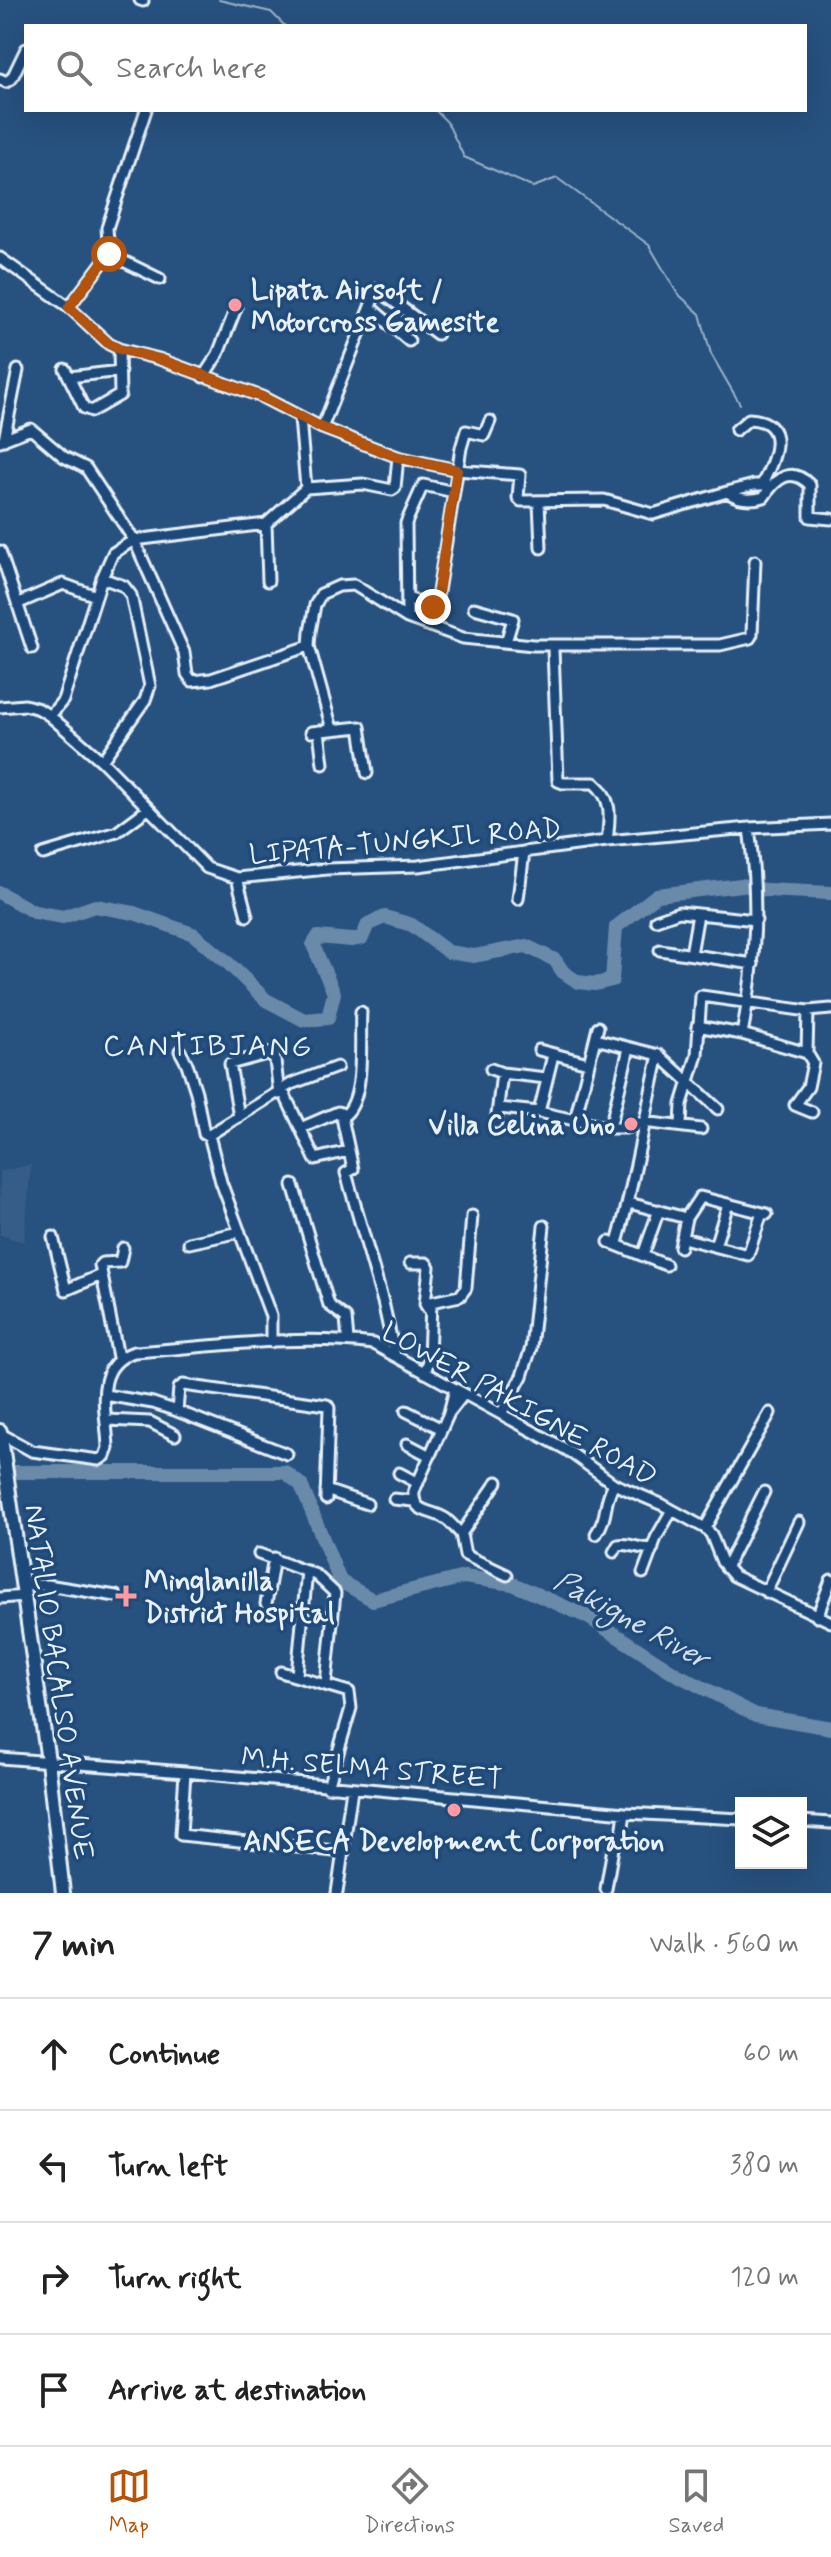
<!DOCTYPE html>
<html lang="en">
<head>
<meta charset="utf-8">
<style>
  body { margin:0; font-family:Mynerve,sans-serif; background:#f2f2f2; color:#222 }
  .controls { position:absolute; right:24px; bottom:24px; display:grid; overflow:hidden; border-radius:0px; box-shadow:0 8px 32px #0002 }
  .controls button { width:72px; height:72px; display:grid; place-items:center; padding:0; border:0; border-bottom:2px solid #e0e0e0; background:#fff; color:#222; font:40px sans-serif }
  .stop { position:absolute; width:24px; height:24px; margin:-18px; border:6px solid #b45309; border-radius:50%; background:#fff }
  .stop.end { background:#b45309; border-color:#fff; box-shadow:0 2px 8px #0008 }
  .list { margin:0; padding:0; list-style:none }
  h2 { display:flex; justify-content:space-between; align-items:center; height:104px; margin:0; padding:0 32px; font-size:34px }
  h2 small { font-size:26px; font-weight:400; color:#767676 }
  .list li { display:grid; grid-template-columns:52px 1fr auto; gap:24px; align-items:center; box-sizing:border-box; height:112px; padding:0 32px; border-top:2px solid #e0e0e0 }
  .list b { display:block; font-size:30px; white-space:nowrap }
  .list em { font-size:26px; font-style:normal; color:#767676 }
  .icon { flex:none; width:44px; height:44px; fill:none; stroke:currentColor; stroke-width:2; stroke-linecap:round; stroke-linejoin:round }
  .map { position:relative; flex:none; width:831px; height:1893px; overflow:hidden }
  .search { position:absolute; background:#fff; box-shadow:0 8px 32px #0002; left:24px; right:24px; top:24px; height:88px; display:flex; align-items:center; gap:20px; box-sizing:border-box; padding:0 28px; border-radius:0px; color:#767676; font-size:30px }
  .sheet { height:552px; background:#fff }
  nav { display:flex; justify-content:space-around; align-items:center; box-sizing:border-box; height:112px; border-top:2px solid #e0e0e0; background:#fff; font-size:22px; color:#767676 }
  nav a { display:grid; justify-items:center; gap:4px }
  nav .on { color:#b45309 }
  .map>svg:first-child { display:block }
</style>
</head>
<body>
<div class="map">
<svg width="831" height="1893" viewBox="0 0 831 1893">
  <rect width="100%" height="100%" fill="#27517f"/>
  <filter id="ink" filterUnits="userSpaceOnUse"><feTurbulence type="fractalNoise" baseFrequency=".0125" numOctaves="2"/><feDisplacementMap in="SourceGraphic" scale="16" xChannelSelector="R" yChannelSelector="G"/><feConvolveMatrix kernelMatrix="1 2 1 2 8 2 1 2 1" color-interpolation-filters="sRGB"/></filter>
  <g filter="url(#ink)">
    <!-- built -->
    <path fill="#355d88" d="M 31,1165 L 24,1242 L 0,1235 L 0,1171 Z"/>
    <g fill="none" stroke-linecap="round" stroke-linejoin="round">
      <!-- stream -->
      <path stroke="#9db3c9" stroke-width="2" d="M 219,0 L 271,12 L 285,26
        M 435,110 L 447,122 L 464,157 L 533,187 L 557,178 L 649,245 L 677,293 L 700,314 L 711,354 L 740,404"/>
      <!-- river -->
      <path stroke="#6b8aaa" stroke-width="14" d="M 0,893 L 34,912 L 63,917 L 95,906 L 134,913 L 193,934 L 227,962 L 266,1000 L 304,1020 L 328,1018 L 334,993 L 313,945 L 318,937 L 351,940 L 362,938 L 368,924 L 385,917 L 412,925 L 448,952 L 474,956 L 526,946 L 555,960 L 563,972 L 578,982 L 595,984 L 612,980 L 616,927 L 657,895 L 741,885 L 765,890 L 831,893
        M 0,1472 L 285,1472 L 301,1485 L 340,1581 L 373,1600 L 464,1577 L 513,1584 L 588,1617 L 676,1674 L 756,1715 L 831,1728"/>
      <!-- minor casing -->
      <g stroke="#e8f1f8" stroke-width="15">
        <path id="minor" d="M 140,0 L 143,1
          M 0,79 L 6,82 L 12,78 L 26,49
          M 109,254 L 160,279
          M 0,258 L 69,307 L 109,344 L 119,349 L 159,359 L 262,397 L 322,428 L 398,457 L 457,470 L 520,475 L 518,498 L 521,501 L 604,500 L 653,514 L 727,492 C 739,500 750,501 764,497 C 776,478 791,466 810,485 L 810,517 L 831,519
          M 69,307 L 109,254 L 107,228 L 146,110
          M 370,307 L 409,341
          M 65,369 L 84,408 L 92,411 L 120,395 L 119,349
          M 69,377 L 120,371
          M 203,377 L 218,354 L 236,308
          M 322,428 L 377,289 L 437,334
          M 736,430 L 749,419 C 792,421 774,461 762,484
          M 4,440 L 18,370
          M 0,441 L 31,429 L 64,457 L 86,468 L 134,540 L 184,652 L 187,674 L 192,681 L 211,679 L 309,646
          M 306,488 L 363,484 L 392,490 L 395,488 L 398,457
          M 727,492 L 754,485 L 767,485
          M 539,502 L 541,548
          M 266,524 L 268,581
          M 0,551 L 32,648
          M 102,578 L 124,586 L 131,595 L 150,686 L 145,700 L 102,761
          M 408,598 L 432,608 L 436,604 L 461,448 L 466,431 L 484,435 L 490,421
          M 19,603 L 63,584 L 96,596
          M 474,608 L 513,619 L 506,642
          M 407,618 L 406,523 L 423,485 L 454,492
          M 553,649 L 558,781 L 563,783 L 594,783 C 613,799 610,817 607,841
          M 0,707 L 25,705 L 39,709 L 50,716 L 102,761 L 207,868 L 237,878 L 327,869 L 418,866 L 607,841 L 749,828 L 831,824
          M 50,716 L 63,700 L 102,578 L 113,553 L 134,540 L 266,524 L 306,488 L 300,418
          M 332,729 L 309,646 L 310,632 L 315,605 L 321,594 L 339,586 L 354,585 L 407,618 L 463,638 L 533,645 L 720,645 L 750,638 L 752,634 L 755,561
          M 319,731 L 323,764
          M 311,732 L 360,727 L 367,773
          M 43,854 L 117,832 L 148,809
          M 237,878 L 247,916
          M 518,899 L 524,852
          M 656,920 L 679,912 L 756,920
          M 660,950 L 753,964
          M 691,954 L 698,914
          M 697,1026 L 742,1034 L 807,1053 L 813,1063 L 808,1087 L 795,1105 L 812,1112
          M 742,1034 C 756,961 759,901 749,828
          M 595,1039 L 659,1055 L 718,1109
          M 539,1050 L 588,1063
          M 180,1051 L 187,1064 L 196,1092 L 204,1134 L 209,1135 L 221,1182 L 271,1316 L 271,1342
          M 807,1053 L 808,1011
          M 491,1069 L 502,1073 L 546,1078
          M 283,1091 L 315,1159 L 348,1151
          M 499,1108 L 539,1112 L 610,1128 L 626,1128 L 643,1122 L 701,1129
          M 539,1112 L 553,1055
          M 239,1117 L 230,1064 L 274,1052 L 279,1094
          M 342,1117 C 367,1102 359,1039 361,1012
          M 575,1120 L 598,1027
          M 496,1123 L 502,1073
          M 681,1125 L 682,1104 L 697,1055 L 701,996 L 808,1011 L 831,1009
          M 301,1128 L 338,1112 L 341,1113 L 353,1169 L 346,1173 L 383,1302 L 395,1356
          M 610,1128 L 629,1048
          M 209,1135 L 291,1084 L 337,1067
          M 293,1185 L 329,1305 L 346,1318 L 348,1341
          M 629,1203 L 686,1218
          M 53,1237 L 66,1290 L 101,1275
          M 683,1238 L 748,1255 L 762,1213
          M 609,1242 L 666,1265
          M 189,1243 L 240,1232
          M 617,1243 C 635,1182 644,1118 659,1055
          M 715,1246 L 728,1204
          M 680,1247 L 686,1218 L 700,1197 L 767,1214
          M 643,1255 L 659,1210
          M 410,1263 L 426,1263 L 429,1267 L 425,1304 L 428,1309
          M 118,1357 L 100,1265 L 102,1263 L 120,1262 L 123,1248
          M 425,1373 L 429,1360 L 431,1302 L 460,1296 L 466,1288 L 472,1216
          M 455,1389 L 449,1413 L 464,1394
          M 105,1395 L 153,1403 L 177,1411 L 287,1454
          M 177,1411 L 179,1388 L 183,1385 L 327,1405 L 329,1408 L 326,1499
          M 406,1411 L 442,1429
          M 449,1413 L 414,1491 C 412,1514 431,1509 446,1519 C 451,1523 456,1529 461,1534 L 497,1482
          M 501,1414 L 522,1376 L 531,1348 L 544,1226
          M 107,1420 L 150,1422 L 175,1435
          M 1,1434 L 32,1451 L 99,1460 L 105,1456 L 108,1448 C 107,1412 91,1366 134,1352 C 212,1347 295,1334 373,1344 L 567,1450 L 614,1484 L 663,1505 L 705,1528 L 711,1534 L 722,1562 L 734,1576 L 831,1622
          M 407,1444 L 430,1456
          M 399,1473 L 418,1483
          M 326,1490 L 367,1504
          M 394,1499 L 413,1501
          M 705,1528 L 770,1413
          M 461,1534 L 465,1555 L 507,1575
          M 596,1534 C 610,1513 602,1504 614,1484
          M 614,1552 L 618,1545 C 631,1542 640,1551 653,1548
          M 259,1554 L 316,1575 L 335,1593 L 326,1683
          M 726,1568 L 764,1492
          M 643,1573 L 656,1538 L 672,1510
          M 24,1586 L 47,1585 L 116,1596
          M 766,1592 L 799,1522
          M 0,1598 L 25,1596
          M 266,1604 L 274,1558
          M 817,1617 L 831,1580
          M 281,1672 L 349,1692 L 351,1708 L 328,1787
          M 297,1675 L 307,1571
          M 0,1758 L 185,1772 L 625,1813 L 741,1819
          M 185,1772 L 181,1835 L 344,1852
          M 801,1821 L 831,1823
          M 606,1889 L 613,1848 L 622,1834 L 625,1813
          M 337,1893 L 352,1789"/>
      </g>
      <!-- highway casing -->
      <g stroke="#e8f1f8" stroke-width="18">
        <path id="highway" d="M 0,1431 L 48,1761 L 63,1893"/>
      </g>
      <!-- minor -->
      <use href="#minor" stroke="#1f4a7a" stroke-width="9"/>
      <!-- highway -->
      <use href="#highway" stroke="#1f4a7a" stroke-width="12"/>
    </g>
  </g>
  <g fill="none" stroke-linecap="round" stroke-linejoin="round" filter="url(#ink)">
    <!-- route -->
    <path stroke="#b45309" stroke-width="10" d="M 109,254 L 69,307 L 109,344 L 119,349 L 159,359 L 262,397 L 322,428 L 398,457 L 457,470 L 436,604 L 433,607"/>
  </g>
  <!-- markers -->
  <g fill="#ff9aa2" stroke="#1f4a7a" stroke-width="3">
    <circle cx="235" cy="305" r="8"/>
    <circle cx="631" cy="1124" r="8"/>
    <path d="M122 1584h8v8h8v8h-8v8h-8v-8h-8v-8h8z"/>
    <circle cx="454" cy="1810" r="8"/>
  </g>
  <g text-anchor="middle" stroke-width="7" stroke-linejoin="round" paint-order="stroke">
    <!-- poi labels -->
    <g font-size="28" font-weight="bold" fill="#e8f1f8" stroke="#1f4a7a" text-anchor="start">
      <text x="251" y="299">Lipata Airsoft /<tspan x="251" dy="32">Motorcross Gamesite</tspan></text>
      <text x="615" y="1134" text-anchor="end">Villa Celina Uno</text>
      <text x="144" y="1590">Minglanilla<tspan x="144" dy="32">District Hospital</tspan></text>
      <text x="454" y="1850" text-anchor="middle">ANSECA Development Corporation</text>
    </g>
    <!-- street labels -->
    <g font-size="28" fill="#e8f1f8" stroke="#1f4a7a">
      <text transform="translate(405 840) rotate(-5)" y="10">LIPATA-TUNGKIL ROAD</text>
      <text transform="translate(520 1403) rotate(29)" y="10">LOWER PAKIGNE ROAD</text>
      <text transform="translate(60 1682) rotate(82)" y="10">NATALIO BACALSO AVENUE</text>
      <text transform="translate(372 1767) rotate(5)" y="10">M.H. SELMA STREET</text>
    </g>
    <!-- neighbourhood labels -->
    <g font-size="30" letter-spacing="2" fill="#e8f1f8" stroke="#1f4a7a">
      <text x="208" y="1055">CANTIBJANG</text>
    </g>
    <!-- water labels -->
    <g font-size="30" font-style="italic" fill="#d5e2ec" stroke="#1f4a7a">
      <text transform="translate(632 1619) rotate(29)" y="10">Pakigne River</text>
    </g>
  </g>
</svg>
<div class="controls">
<button><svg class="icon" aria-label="layers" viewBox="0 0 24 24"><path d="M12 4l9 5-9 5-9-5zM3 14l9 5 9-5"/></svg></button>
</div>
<div class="stop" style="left:109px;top:254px"></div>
<div class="stop end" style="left:433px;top:607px"></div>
<div class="search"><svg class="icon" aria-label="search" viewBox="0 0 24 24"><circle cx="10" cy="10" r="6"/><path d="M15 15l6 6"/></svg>Search here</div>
</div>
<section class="sheet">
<h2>7 min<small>Walk · 560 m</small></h2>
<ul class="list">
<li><svg class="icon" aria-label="ahead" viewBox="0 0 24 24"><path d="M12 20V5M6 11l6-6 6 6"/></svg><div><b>Continue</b></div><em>60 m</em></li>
<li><svg class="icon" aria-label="left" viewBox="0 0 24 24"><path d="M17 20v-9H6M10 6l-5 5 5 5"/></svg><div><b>Turn left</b></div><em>380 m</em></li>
<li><svg class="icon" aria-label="right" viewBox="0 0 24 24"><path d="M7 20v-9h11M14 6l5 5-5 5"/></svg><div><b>Turn right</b></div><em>120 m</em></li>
<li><svg class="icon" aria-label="arrive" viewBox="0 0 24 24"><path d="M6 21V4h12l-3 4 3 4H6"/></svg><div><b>Arrive at destination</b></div></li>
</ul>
</section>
<nav>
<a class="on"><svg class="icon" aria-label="map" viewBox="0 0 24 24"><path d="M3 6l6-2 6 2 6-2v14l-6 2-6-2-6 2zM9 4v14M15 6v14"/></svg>Map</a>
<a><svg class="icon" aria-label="directions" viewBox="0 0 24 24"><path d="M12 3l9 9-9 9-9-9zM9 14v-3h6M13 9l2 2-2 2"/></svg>Directions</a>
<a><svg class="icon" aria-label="saved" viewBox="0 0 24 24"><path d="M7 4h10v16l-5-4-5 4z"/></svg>Saved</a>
</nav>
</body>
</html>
